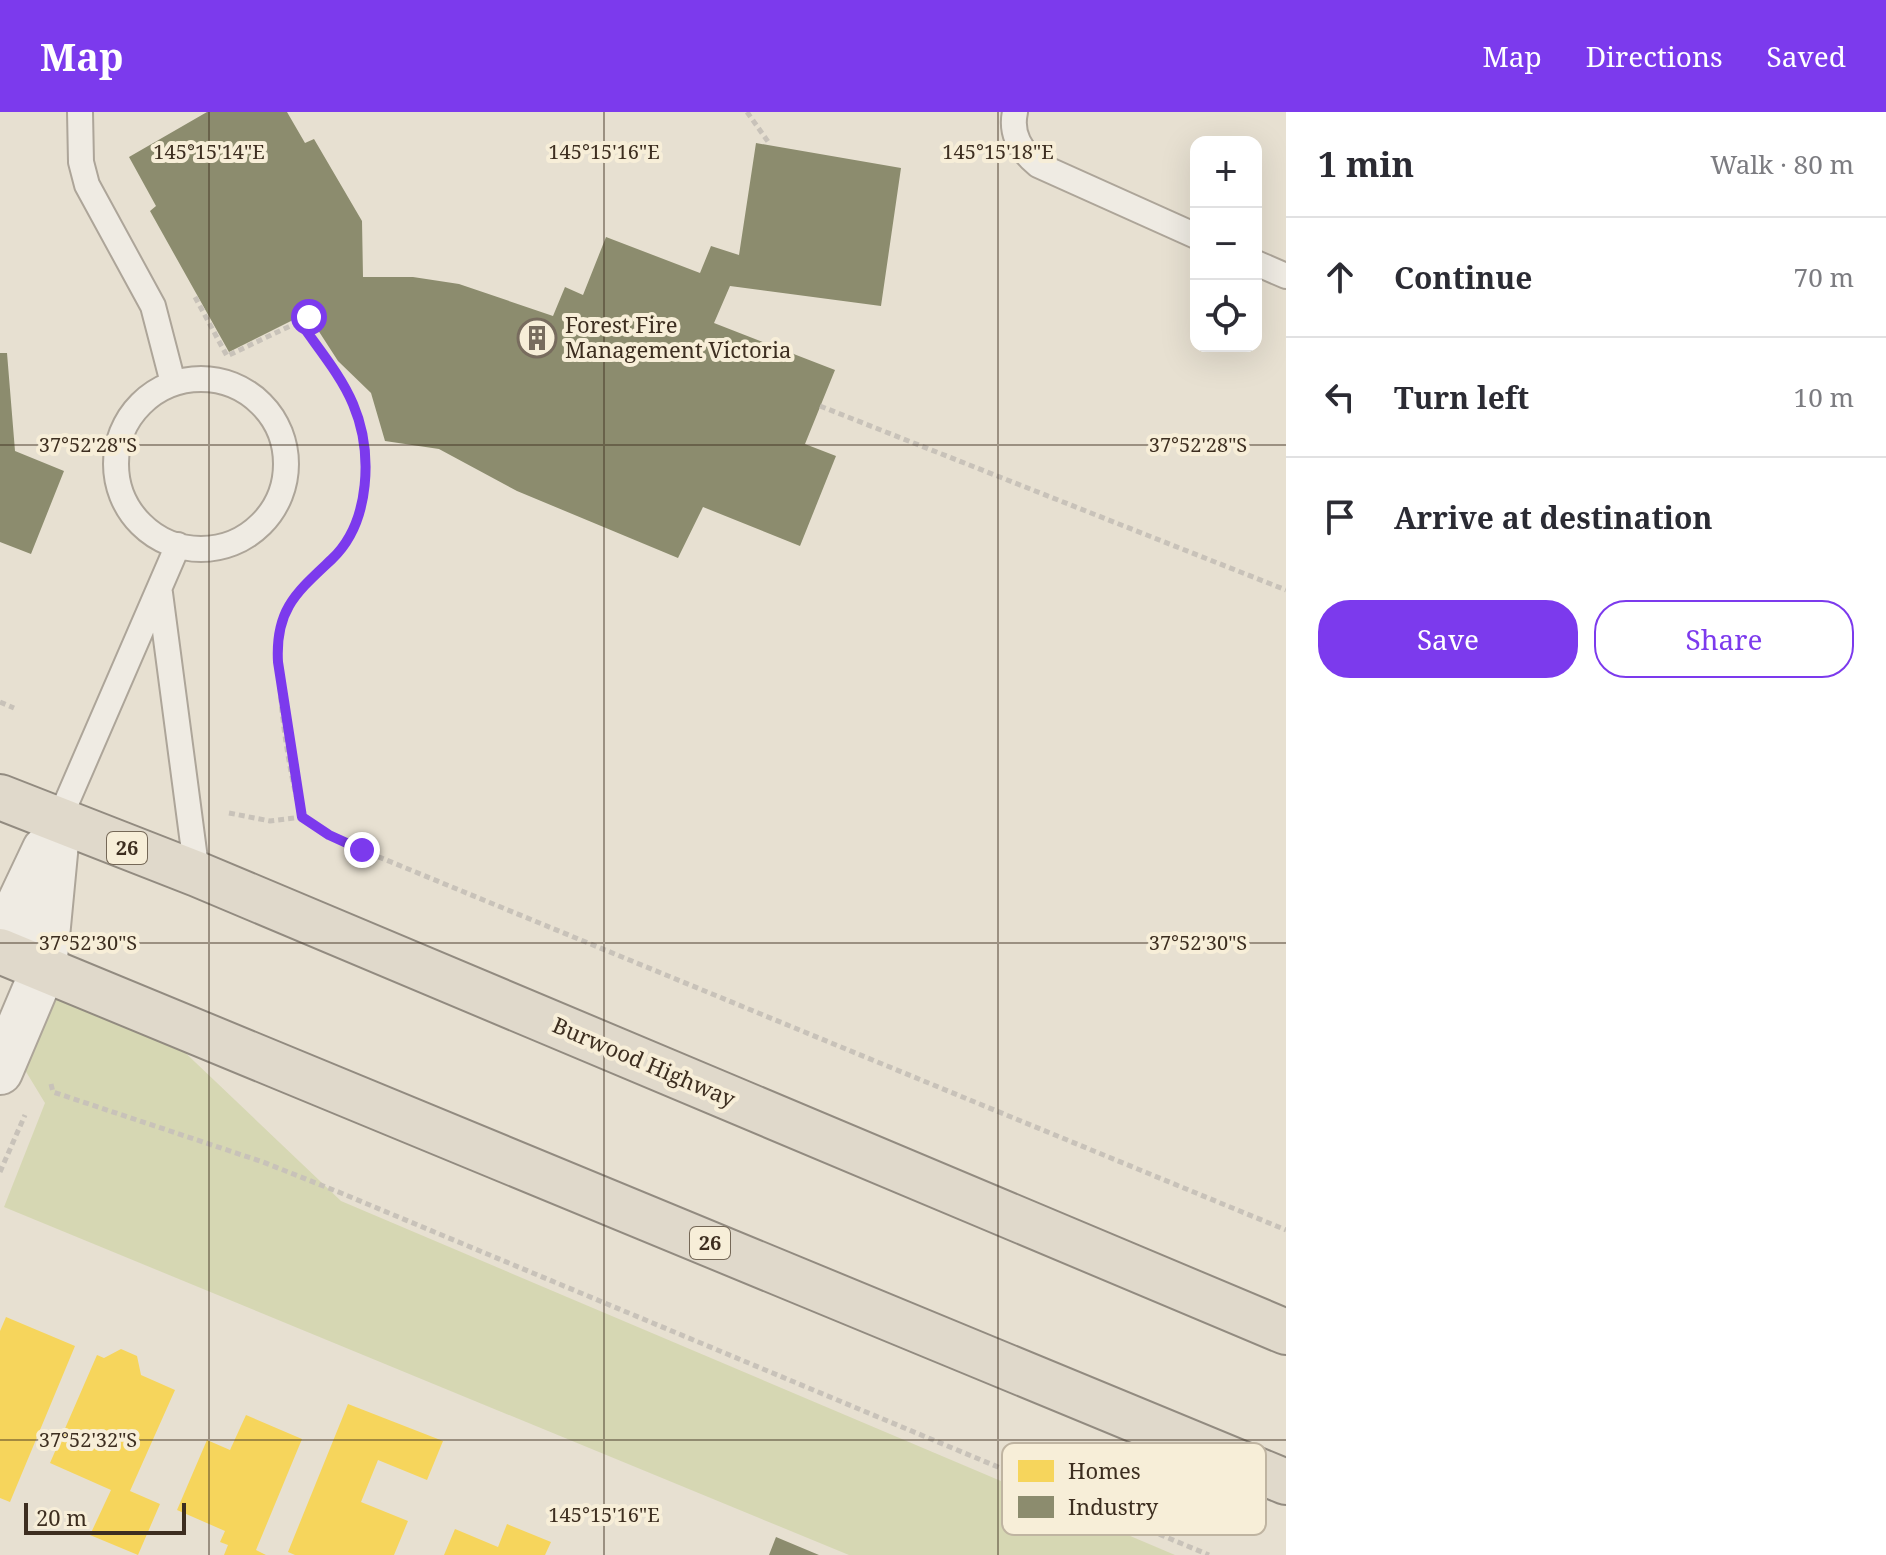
<!DOCTYPE html>
<html lang="en">
<head>
<meta charset="utf-8">
<style>
  body { margin:0; font-family:"Noto Serif",serif; background:#f7f7f7; color:#2b2b33 }
  .controls { position:absolute; right:24px; top:24px; display:grid; overflow:hidden; border-radius:16px; box-shadow:0 8px 32px #0002 }
  .controls button { width:72px; height:72px; display:grid; place-items:center; padding:0; border:0; border-bottom:2px solid #e1e1e2; background:#fff; color:#2b2b33; font:40px sans-serif }
  .scale { position:absolute; left:24px; bottom:20px; width:162px; box-sizing:border-box; padding-left:8px; border:4px solid #3d2e20; border-top:0; font-size:22px; line-height:28px; white-space:nowrap; color:#3d2e20; -webkit-text-stroke:6px #f7eed8; paint-order:stroke }
  .stop { position:absolute; width:24px; height:24px; margin:-18px; border:6px solid #7c3aed; border-radius:50%; background:#fff }
  .stop.end { background:#7c3aed; border-color:#fff; box-shadow:0 2px 8px #0008 }
  .list { margin:0; padding:0; list-style:none }
  h2 { display:flex; justify-content:space-between; align-items:center; height:104px; margin:0; padding:0 32px; font-size:34px }
  h2 small { font-size:26px; font-weight:400; color:#7c7c81 }
  .list li { display:grid; grid-template-columns:52px 1fr auto; gap:24px; align-items:center; box-sizing:border-box; height:120px; padding:0 32px; border-top:2px solid #e1e1e2 }
  .list b { display:block; font-size:30px; white-space:nowrap }
  .list em { font-size:26px; font-style:normal; color:#7c7c81 }
  .actions { display:flex; gap:16px; padding:24px 32px }
  .actions a { flex:1; padding:18px 0; border:2px solid #7c3aed; border-radius:32px; text-align:center; font-size:28px; color:#7c3aed }
  .actions .main { background:#7c3aed; color:#fff }
  .icon { flex:none; width:44px; height:44px; fill:none; stroke:currentColor; stroke-width:2; stroke-linecap:round; stroke-linejoin:round }
  .map { position:relative; flex:none; width:1286px; height:1443px; overflow:hidden }
  header { display:flex; align-items:center; gap:48px; box-sizing:border-box; height:112px; padding:0 40px; background:#7c3aed; color:#fff }
  header strong { font-size:38px }
  nav { display:flex; gap:44px; margin-inline-start:auto; font-size:28px }
  main { display:flex }
  aside { flex:1; background:#fff }
  .map>svg:first-child { display:block }
</style>
</head>
<body>
<header>
<strong>Map</strong>
<nav><a>Map</a><a>Directions</a><a>Saved</a></nav>
</header>
<main>
<div class="map">
<svg width="1286" height="1443" viewBox="0 0 1286 1443">
  <rect width="100%" height="100%" fill="#e7e0d1"/>
  <!-- green -->
  <path fill="#d6d7b3" d="M 44,856 L 134,892 L 341,1089 L 1175,1443 L 849,1443 L 4,1095 L 45,991 L 11,935 Z"/>
  <!-- homes -->
  <path fill="#f6d55c" d="M 6,1205 L 75,1234 L 10,1390 L 0,1386 L 0,1219 Z
    M 121,1237 L 137,1244 L 141,1263 L 175,1278 L 130,1379 L 160,1392 L 138,1443 L 90,1423 L 111,1378 L 50,1351 L 97,1243 L 104,1246 Z
    M 348,1292 L 443,1329 L 427,1368 L 378,1348 L 361,1390 L 408,1409 L 394,1443 L 295,1443 L 288,1440 Z
    M 246,1303 L 302,1327 L 256,1438 L 266,1443 L 224,1443 L 228,1433 L 220,1430 L 225,1419 L 177,1398 L 207,1328 L 230,1338 Z
    M 507,1412 L 551,1430 L 545,1443 L 444,1443 L 455,1417 L 498,1435 Z"/>
  <!-- industry -->
  <path fill="#8c8c6e" d="M 207,0 L 287,0 L 305,31 L 314,27 L 362,109 L 363,165 L 413,165 L 459,172 L 553,204 L 565,175 L 583,183 L 606,125 L 700,161 L 711,134 L 739,143 L 756,31 L 901,56 L 881,194 L 730,174 L 714,211 L 835,258 L 805,332 L 836,344 L 800,434 L 703,395 L 678,446 L 517,379 L 439,337 L 385,329 L 371,281 L 338,249 L 307,201 L 229,240 L 150,99 L 156,94 L 129,45 Z
    M 0,241 L 7,241 L 15,339 L 64,359 L 31,442 L 0,430 Z
    M 776,1425 L 819,1443 L 769,1443 Z"/>
  <g fill="none" stroke-linecap="round" stroke-linejoin="round">
    <!-- service casing -->
    <g stroke="#ada599" stroke-width="28">
      <path id="service" d="M 80,0 L 81,50 L 87,73 L 153,194 L 173,271
        M 1015,0 C 1010,23 1021,39 1038,53 L 1196,124
        M 1256,151 L 1286,164
        M116 352a85 85 0 1 1 170 0a85 85 0 1 1-170 0Z
        M 160,481 L 197,762
        M 58,710 L 178,433"/>
    </g>
    <!-- minor casing -->
    <g stroke="#ada599" stroke-width="48">
      <path id="minor" d="M 0,832 L 45,737
        M 0,960 L 44,856 L 58,710"/>
    </g>
    <!-- trunk casing -->
    <g stroke="#928b80" stroke-width="48">
      <path id="trunk" d="M 0,685 L 197,762 L 1286,1220
        M 0,839 L 1286,1370"/>
    </g>
    <!-- path -->
    <path stroke="#c8c2b9" stroke-width="5" stroke-dasharray="6 4" stroke-linecap="butt" d="M 747,0 L 769,31
      M 195,185 L 227,244 L 309,205
      M 300,210 C 317,235 341,263 353,291 C 371,332 371,394 345,432 C 327,458 297,470 285,500 C 269,539 288,663 302,705
      M 820,294 L 1286,478
      M 0,590 L 14,596
      M 229,701 L 270,709 L 302,705 L 329,723 L 362,738 L 1286,1118
      M 51,972 L 53,980 L 263,1050 L 341,1081 L 1209,1443
      M 0,1060 L 25,1003"/>
    <!-- service -->
    <use href="#service" stroke="#efebe3" stroke-width="24"/>
    <!-- minor -->
    <use href="#minor" stroke="#efebe3" stroke-width="44"/>
    <!-- trunk -->
    <use href="#trunk" stroke="#e0d9cb" stroke-width="44"/>
  </g>
  <g fill="none" stroke-linecap="round" stroke-linejoin="round">
    <!-- route -->
    <path stroke="#7c3aed" stroke-width="10" d="M 309,205 L 300,210 C 317,235 341,263 353,292 C 373,339 371,410 332,447 C 297,480 275,497 278,550 L 302,705 L 329,723 L 362,738"/>
  </g>
  <!-- ticks -->
  <path fill="none" stroke="#3d2e20" stroke-width="2" stroke-opacity="0.45" d="M 209,0 L 209,1443M 604,0 L 604,1443M 998,0 L 998,1443M 0,333 L 1286,333M 0,831 L 1286,831M 0,1328 L 1286,1328"/>
  <!-- icons -->
  <defs>
    <g id="building-ring" transform="scale(2)"><circle r="9.5" fill="#f7eed8" stroke="#786c5e" stroke-width="1.5"/><path d="M-4-6H4V6H1V3H-1V6H-4ZM-2.5-4.3h1.7v1.8h-1.7ZM.8-4.3h1.7v1.8H.8ZM-2.5-1h1.7V.8h-1.7ZM.8-1h1.7V.8H.8Z" fill="#786c5e"/></g>
  </defs>
  <g fill-rule="evenodd">
    <use href="#building-ring" x="537" y="226"/>
  </g>
  <g text-anchor="middle" stroke-width="8" stroke-linejoin="round" paint-order="stroke">
    <!-- shield labels -->
    <g fill="#f7eed8" stroke="#756857" stroke-width="2">
      <rect x="107" y="720" width="40" height="32" rx="6"/>
      <rect x="690" y="1115" width="40" height="32" rx="6"/>
    </g>
    <g font-size="20" font-weight="bold" fill="#3d2e20">
      <text x="127" y="743">26</text>
      <text x="710" y="1138">26</text>
    </g>
    <!-- poi labels -->
    <g font-size="22" fill="#3d2e20" stroke="#f7eed8" text-anchor="start">
      <text x="565" y="221">Forest Fire<tspan x="565" dy="25">Management Victoria</tspan></text>
    </g>
    <!-- street labels -->
    <g font-size="22" fill="#3d2e20" stroke="#f7eed8">
      <text transform="translate(644 950) rotate(23)" y="8">Burwood Highway</text>
    </g>
  </g>
  <!-- legend -->
  <rect x="1002" y="1331" width="264" height="92" rx="12" fill="#f7eed8" stroke="#bfb4a1" stroke-width="2"/>
  <rect x="1018" y="1348" width="36" height="22" fill="#f6d55c"/>
  <rect x="1018" y="1384" width="36" height="22" fill="#8c8c6e"/>
  <g font-size="22" fill="#3d2e20">
    <text x="1068" y="1367">Homes</text>
    <text x="1068" y="1403">Industry</text>
  </g>
  <g font-size="20" text-anchor="middle" fill="#3d2e20" stroke="#f7eed8" stroke-width="8" stroke-linejoin="round" paint-order="stroke">
    <text x="209" y="47">145°15'14"E</text>
    <text x="604" y="47">145°15'16"E</text>
    <text x="998" y="47">145°15'18"E</text>
    <text x="88" y="340">37°52'28"S</text>
    <text x="1198" y="340">37°52'28"S</text>
    <text x="88" y="838">37°52'30"S</text>
    <text x="1198" y="838">37°52'30"S</text>
    <text x="88" y="1335">37°52'32"S</text>
    <text x="604" y="1410">145°15'16"E</text>
  </g>
</svg>
<div class="controls">
<button>+</button>
<button>−</button>
<button><svg class="icon" aria-label="locate" viewBox="0 0 24 24"><circle cx="12" cy="12" r="6"/><path d="M12 2v4M12 18v4M2 12h4M18 12h4"/></svg></button>
</div>
<div class="scale">20 m</div>
<div class="stop" style="left:309px;top:205px"></div>
<div class="stop end" style="left:362px;top:738px"></div>
</div>
<aside>
<h2>1 min<small>Walk · 80 m</small></h2>
<ul class="list">
<li><svg class="icon" aria-label="ahead" viewBox="0 0 24 24"><path d="M12 20V5M6 11l6-6 6 6"/></svg><div><b>Continue</b></div><em>70 m</em></li>
<li><svg class="icon" aria-label="left" viewBox="0 0 24 24"><path d="M17 20v-9H6M10 6l-5 5 5 5"/></svg><div><b>Turn left</b></div><em>10 m</em></li>
<li><svg class="icon" aria-label="arrive" viewBox="0 0 24 24"><path d="M6 21V4h12l-3 4 3 4H6"/></svg><div><b>Arrive at destination</b></div></li>
</ul>
<div class="actions"><a class="main">Save</a><a>Share</a></div>
</aside>
</main>
</body>
</html>
